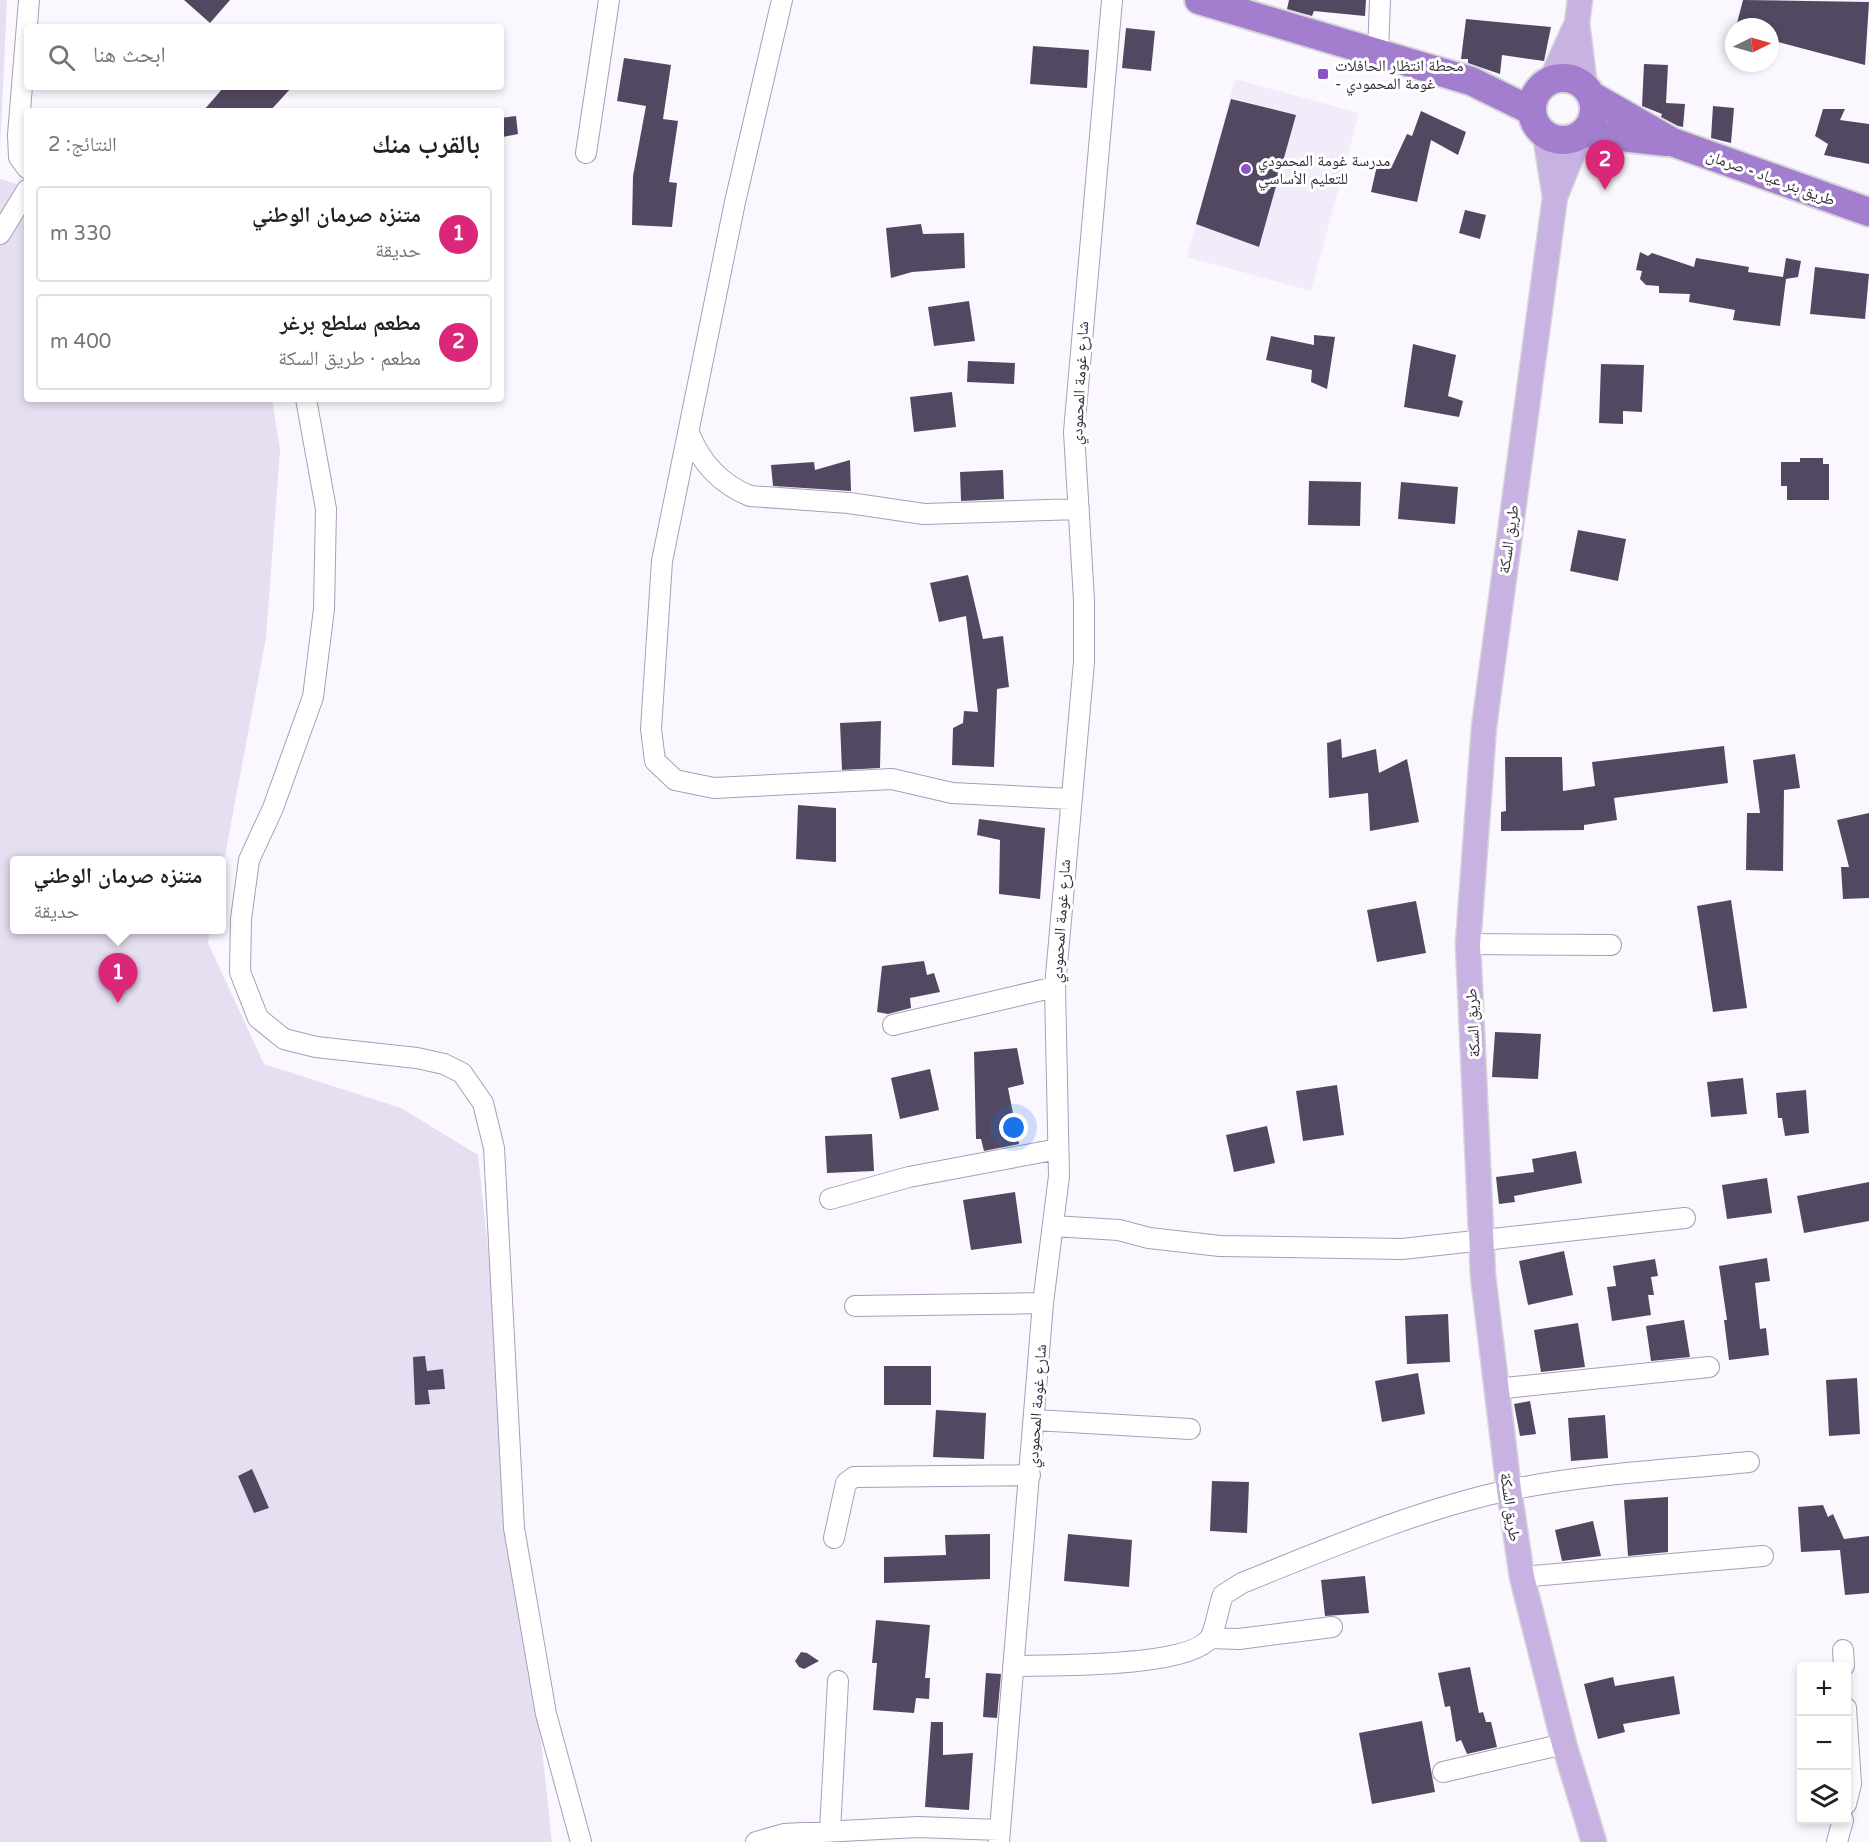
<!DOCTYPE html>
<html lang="ar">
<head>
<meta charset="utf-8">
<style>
  body { margin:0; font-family:"Varela Round","Noto Naskh Arabic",sans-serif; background:#f6f6f6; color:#202124; direction:rtl }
  .controls { position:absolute; right:18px; bottom:18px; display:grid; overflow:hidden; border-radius:6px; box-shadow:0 3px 9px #0003 }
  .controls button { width:54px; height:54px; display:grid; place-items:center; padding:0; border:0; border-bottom:2px solid #e0e0e0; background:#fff; color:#202124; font:30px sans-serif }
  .compass { position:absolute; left:1725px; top:18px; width:54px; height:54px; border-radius:50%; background:#fff; box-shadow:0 3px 9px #0003; rotate:85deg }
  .you { position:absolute; left:1014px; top:1128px; width:21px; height:21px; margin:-15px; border:4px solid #fff; border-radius:50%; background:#1a73e8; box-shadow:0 0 0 9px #1a73e833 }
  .badge { display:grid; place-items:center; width:39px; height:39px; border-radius:50%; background:#db2777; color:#fff; font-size:20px; font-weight:700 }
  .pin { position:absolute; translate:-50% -50px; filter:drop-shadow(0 2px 3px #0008) }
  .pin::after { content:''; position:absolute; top:32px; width:21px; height:18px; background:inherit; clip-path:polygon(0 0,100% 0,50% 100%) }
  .popup { position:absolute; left:10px; top:856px; width:216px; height:78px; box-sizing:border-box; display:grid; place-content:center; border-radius:6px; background:#fff; filter:drop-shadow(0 2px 4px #0005); font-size:20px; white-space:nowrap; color:#757577 }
  .popup b { font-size:22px; color:#202124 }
  .popup::after { content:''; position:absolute; left:50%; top:100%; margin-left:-12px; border:12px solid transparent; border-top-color:#fff }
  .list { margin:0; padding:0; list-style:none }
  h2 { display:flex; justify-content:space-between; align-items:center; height:78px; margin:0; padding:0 24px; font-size:26px }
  h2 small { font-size:20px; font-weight:400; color:#757577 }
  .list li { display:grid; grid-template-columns:39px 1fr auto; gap:18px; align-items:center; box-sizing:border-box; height:96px; margin:0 12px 12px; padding:0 12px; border:2px solid #e0e0e0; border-radius:6px }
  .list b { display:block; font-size:22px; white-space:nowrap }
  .list p { margin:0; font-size:20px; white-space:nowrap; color:#757577 }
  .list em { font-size:20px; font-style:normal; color:#757577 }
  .icon { flex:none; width:33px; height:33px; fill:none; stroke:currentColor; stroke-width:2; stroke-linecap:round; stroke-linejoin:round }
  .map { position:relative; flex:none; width:1869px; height:1842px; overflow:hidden; direction:ltr }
  .search { position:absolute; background:#fff; box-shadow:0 3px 9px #0003; left:24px; top:24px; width:480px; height:66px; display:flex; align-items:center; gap:15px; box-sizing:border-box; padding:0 21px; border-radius:6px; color:#757577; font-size:22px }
  .panel { position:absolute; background:#fff; box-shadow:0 3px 9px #0003; left:24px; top:108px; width:480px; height:294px; border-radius:6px; direction:rtl }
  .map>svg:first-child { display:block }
</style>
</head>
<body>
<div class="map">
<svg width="1869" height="1842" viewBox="0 0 1869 1842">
  <rect width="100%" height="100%" fill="#faf8fe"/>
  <!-- built -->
  <path fill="#f1ebfa" d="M 1235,79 L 1359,113 L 1311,291 L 1187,257 Z"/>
  <!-- green -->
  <path fill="#e6def1" d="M 0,0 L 7,0 L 0,150 Z
    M 0,179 L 27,187 L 27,399 L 272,399 L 280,450 L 266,638 L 222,871 L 222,860 L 15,860 L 15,930 L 210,930 L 208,943 L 264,1064 L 401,1108 L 478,1155 L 552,1842 L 0,1842 Z"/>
  <!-- building -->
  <path fill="#534861" d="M 184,0 L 230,0 L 210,23 Z
    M 1289,0 L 1366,0 L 1365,16 L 1314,11 L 1312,16 L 1287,9 Z
    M 1743,0 L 1869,2 L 1865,65 L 1770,40 L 1770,27 L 1736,27 Z
    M 1466,19 L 1551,27 L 1544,61 L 1502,55 L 1500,74 L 1468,63 L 1468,59 L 1461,59 Z
    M 1126,28 L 1155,31 L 1151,71 L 1122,68 Z
    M 1033,46 L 1089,50 L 1087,88 L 1030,84 Z
    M 624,58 L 671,65 L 663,119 L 678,121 L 669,182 L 677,183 L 672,227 L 632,225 L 633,176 L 646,106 L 617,101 Z
    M 1644,64 L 1668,65 L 1666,103 L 1685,104 L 1683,127 L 1678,126 L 1661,117 L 1662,114 L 1642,106 Z
    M 224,87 L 292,87 L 270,111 L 203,111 Z
    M 1231,99 L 1296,115 L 1259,247 L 1196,224 Z
    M 1713,106 L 1734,108 L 1731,143 L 1711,138 Z
    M 1823,109 L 1845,109 L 1840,120 L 1869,124 L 1869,164 L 1824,155 L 1828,144 L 1815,136 Z
    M 1421,111 L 1466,132 L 1458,155 L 1431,140 L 1417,202 L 1371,192 L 1378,161 L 1393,164 L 1407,134 L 1412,136 Z
    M 516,116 L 518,134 L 503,137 L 501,118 Z
    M 1465,210 L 1486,215 L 1480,239 L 1459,233 Z
    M 921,224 L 923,234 L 964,233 L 965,268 L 912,272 L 891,278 L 886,228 Z
    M 1640,252 L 1648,256 L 1652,253 L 1694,267 L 1696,258 L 1749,267 L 1748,272 L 1783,277 L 1786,258 L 1801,261 L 1798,277 L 1786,279 L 1780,326 L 1733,320 L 1735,310 L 1689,302 L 1690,294 L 1659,293 L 1659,286 L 1646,285 L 1640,279 L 1642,271 L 1636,270 Z
    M 1815,267 L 1869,274 L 1865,319 L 1810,314 Z
    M 969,301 L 975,341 L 934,346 L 928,307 Z
    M 1314,335 L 1335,337 L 1327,389 L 1311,382 L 1312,370 L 1266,360 L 1271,336 L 1314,345 Z
    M 1413,344 L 1456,355 L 1448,396 L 1463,401 L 1459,417 L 1404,407 Z
    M 968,361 L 1015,363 L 1014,384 L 967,382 Z
    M 1601,364 L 1644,365 L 1642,412 L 1623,411 L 1623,424 L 1599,423 Z
    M 952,392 L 956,427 L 914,432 L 910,397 Z
    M 1800,458 L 1823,458 L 1823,464 L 1829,464 L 1829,500 L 1787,500 L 1787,486 L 1781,486 L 1781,462 L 1800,462 Z
    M 850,460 L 851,491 L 773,486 L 771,465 L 814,462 L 815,470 Z
    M 1003,470 L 1004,499 L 961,501 L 960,472 Z
    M 1309,481 L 1361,482 L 1360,526 L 1308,525 Z
    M 1401,482 L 1458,487 L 1455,524 L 1398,519 Z
    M 1578,530 L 1626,539 L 1618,581 L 1570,571 Z
    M 968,575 L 983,639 L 1003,636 L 1009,687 L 997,689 L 994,767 L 952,765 L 953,728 L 963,723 L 964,711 L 978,712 L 966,616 L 939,622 L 930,583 Z
    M 881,721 L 880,768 L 842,770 L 840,723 Z
    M 1341,739 L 1342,758 L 1376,749 L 1379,773 L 1407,759 L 1419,822 L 1370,831 L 1368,793 L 1329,798 L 1327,743 Z
    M 1724,746 L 1728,783 L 1614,798 L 1617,820 L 1584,825 L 1584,830 L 1501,831 L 1501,812 L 1506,811 L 1505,757 L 1562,757 L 1563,791 L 1595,786 L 1592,762 Z
    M 1795,754 L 1800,788 L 1784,790 L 1783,871 L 1746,870 L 1747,813 L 1760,813 L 1753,760 Z
    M 798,805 L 836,808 L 836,862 L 796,859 Z
    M 1869,813 L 1869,898 L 1843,899 L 1841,867 L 1849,867 L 1837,820 Z
    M 979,819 L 1045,828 L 1040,899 L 999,894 L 1000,840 L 977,835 Z
    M 1731,900 L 1747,1008 L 1713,1012 L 1697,906 Z
    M 1416,901 L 1426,953 L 1377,962 L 1367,910 Z
    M 924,961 L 927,975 L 934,973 L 940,992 L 910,998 L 911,1008 L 888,1014 L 877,1012 L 882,966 Z
    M 1495,1032 L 1541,1034 L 1538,1079 L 1492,1077 Z
    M 1017,1048 L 1024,1084 L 1008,1088 L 1019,1144 L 984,1151 L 981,1139 L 976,1139 L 974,1052 Z
    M 930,1069 L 939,1110 L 900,1119 L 891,1078 Z
    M 1743,1078 L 1747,1114 L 1711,1117 L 1707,1082 Z
    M 1337,1085 L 1344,1135 L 1303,1141 L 1296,1091 Z
    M 1806,1090 L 1809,1133 L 1785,1136 L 1782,1118 L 1778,1118 L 1776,1093 Z
    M 1267,1126 L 1275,1163 L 1234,1172 L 1226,1135 Z
    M 872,1134 L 874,1171 L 827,1173 L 825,1136 Z
    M 1576,1151 L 1582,1183 L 1514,1196 L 1515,1202 L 1499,1204 L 1496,1177 L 1534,1172 L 1532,1159 Z
    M 1767,1178 L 1772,1213 L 1727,1219 L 1722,1185 Z
    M 1869,1182 L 1869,1221 L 1804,1233 L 1797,1196 Z
    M 1015,1192 L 1022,1243 L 971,1250 L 963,1200 Z
    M 1564,1251 L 1573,1295 L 1528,1305 L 1519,1261 Z
    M 1767,1258 L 1770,1281 L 1755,1283 L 1760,1329 L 1766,1328 L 1769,1355 L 1729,1360 L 1724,1320 L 1727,1320 L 1719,1266 Z
    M 1655,1259 L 1658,1276 L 1651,1277 L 1654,1295 L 1648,1295 L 1651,1315 L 1612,1321 L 1607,1287 L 1616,1286 L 1613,1266 Z
    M 1448,1314 L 1450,1362 L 1407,1364 L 1405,1316 Z
    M 1684,1320 L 1690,1357 L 1651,1361 L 1646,1326 Z
    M 1578,1323 L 1585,1367 L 1541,1372 L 1534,1330 Z
    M 425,1356 L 427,1371 L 443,1369 L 445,1389 L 428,1390 L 430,1404 L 415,1405 L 413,1357 Z
    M 884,1366 L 931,1366 L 931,1405 L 884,1405 Z
    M 1418,1373 L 1425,1414 L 1382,1422 L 1375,1381 Z
    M 1857,1378 L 1860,1434 L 1829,1436 L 1826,1380 Z
    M 1530,1401 L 1536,1434 L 1520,1436 L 1514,1404 Z
    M 936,1410 L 986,1413 L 984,1459 L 933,1457 Z
    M 1605,1415 L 1608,1458 L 1571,1461 L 1568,1418 Z
    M 252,1469 L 269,1508 L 254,1513 L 238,1476 Z
    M 1212,1481 L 1249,1482 L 1247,1533 L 1210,1531 Z
    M 1668,1497 L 1668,1552 L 1628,1556 L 1624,1500 Z
    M 1823,1505 L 1828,1517 L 1833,1514 L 1844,1539 L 1869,1536 L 1869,1593 L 1845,1595 L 1840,1550 L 1801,1552 L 1798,1507 Z
    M 1593,1521 L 1601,1556 L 1562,1561 L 1555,1530 Z
    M 990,1534 L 990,1579 L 884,1583 L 884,1557 L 946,1555 L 945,1535 Z
    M 1068,1534 L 1132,1540 L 1129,1587 L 1064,1581 Z
    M 1365,1576 L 1369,1613 L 1325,1616 L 1321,1580 Z
    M 876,1620 L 930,1625 L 925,1678 L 930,1678 L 929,1699 L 916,1698 L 914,1713 L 873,1710 L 877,1663 L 872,1663 Z
    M 801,1652 L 807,1653 L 819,1661 L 804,1669 L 799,1667 L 795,1661 Z
    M 1470,1667 L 1479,1713 L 1483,1712 L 1486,1722 L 1491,1722 L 1497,1747 L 1467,1754 L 1461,1740 L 1456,1742 L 1450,1706 L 1445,1707 L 1438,1673 Z
    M 986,1673 L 1001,1674 L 997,1718 L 983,1717 Z
    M 1674,1676 L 1680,1714 L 1623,1724 L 1625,1732 L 1598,1739 L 1584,1684 L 1613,1677 L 1615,1686 Z
    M 1422,1721 L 1435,1792 L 1372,1804 L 1359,1733 Z
    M 931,1722 L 943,1722 L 943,1755 L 973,1753 L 969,1810 L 925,1807 Z"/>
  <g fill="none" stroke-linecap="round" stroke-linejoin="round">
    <!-- minor casing -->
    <g stroke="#a99dba" stroke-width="22">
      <path id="minor" d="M 782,0 L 735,202 L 662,561 L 651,729 L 655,761 L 675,780 L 714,788 L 892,779 L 952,793 L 1070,799
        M 1378,53 L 1380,0
        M 586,153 L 609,0
        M 27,168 L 19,157 L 18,135 L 29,0
        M 0,234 L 27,190
        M 306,399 L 326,509 L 324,609 L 313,697 L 273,808 L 249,860 L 241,919 L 240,972 L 258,1018 L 284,1039 L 316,1047 L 417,1058 L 444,1064 L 462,1073 L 483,1103 L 494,1148 L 514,1528 L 546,1714 L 581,1842
        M 689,433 C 701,463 720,484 750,496 L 849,503 L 924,514 L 1079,509
        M 1468,944 L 1611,945
        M 893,1025 L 1055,987
        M 830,1199 L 909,1177 L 1058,1149
        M 1053,1226 L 1119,1230 L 1149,1238 L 1220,1246 L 1402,1249 L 1685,1218
        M 855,1306 L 1043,1303
        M 1495,1389 L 1709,1367
        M 1035,1420 L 1190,1429
        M 834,1538 L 846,1483 L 854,1477 L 1030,1475
        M 1522,1577 L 1763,1556
        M 1210,1638 L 1239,1639 L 1332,1627
        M 1843,1650 L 1844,1666
        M 1013,1666 C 1049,1665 1189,1668 1210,1638 C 1215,1631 1219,1605 1223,1595 L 1242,1583 C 1329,1548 1417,1510 1509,1490 C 1587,1474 1669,1470 1749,1462
        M 1846,1708 L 1851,1784 L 1846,1804
        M 1443,1772 L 1564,1744
        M 830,1831 L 838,1681
        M 756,1842 L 784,1834 L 918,1827 L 1000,1830
        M 999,1842 L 1043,1303 L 1059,1176 L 1055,987 L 1084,662 L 1084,600 L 1074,432 L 1112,0
        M 1837,1842 L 1843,1820"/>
    </g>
    <!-- major casing -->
    <g stroke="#d6d5d8" stroke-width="27">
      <path id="major" d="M 1580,0 L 1577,23 L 1585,86
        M 1551,80 L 1577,23
        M 1545,135 L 1555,197
        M 1580,135 L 1555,197 L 1484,727 L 1468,944 L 1483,1276 L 1509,1490 L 1522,1577 L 1564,1744 L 1594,1842"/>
    </g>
    <!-- highway casing -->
    <g stroke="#d6d5d8" stroke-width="32">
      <path id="highway" d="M 1199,0 L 1471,81 L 1532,111
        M1532 109a31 31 0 1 1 62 0a31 31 0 1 1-62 0Z
        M 1592,96 L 1672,142 L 1869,212
        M 1584,133 L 1667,142"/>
    </g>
    <!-- minor -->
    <use href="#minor" stroke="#fff" stroke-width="20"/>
    <!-- major -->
    <use href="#major" stroke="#c8b2e2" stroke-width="24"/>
    <!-- highway -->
    <use href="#highway" stroke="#a37ecf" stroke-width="28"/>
  </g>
  <!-- markers -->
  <g fill="#8d52c8" stroke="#fff" stroke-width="2">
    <rect x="1317" y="68" width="12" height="12" rx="3"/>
    <circle cx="1246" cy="169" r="6"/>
  </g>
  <g text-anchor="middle" stroke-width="6" stroke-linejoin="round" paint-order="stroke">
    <!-- poi labels -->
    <g font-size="16" fill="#342f3b" stroke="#fff" text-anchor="start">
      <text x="1335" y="71">محطة انتظار الحافلات<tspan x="1335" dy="18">- غومة المحمودي</tspan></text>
      <text x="1258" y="166">مدرسة غومة المحمودي<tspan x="1258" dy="18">للتعليم الأساسي</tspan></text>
    </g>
    <!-- street labels -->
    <g font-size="16" fill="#342f3b" stroke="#fff">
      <text transform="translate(1771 177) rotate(20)" y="6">طريق بئر عياد - صرمان</text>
      <text transform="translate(1079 383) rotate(-87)" y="6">شارع غومة المحمودي</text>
      <text transform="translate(1508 539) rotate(-82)" y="6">طريق السكة</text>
      <text transform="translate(1060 921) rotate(-86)" y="6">شارع غومة المحمودي</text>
      <text transform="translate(1472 1023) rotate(-93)" y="6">طريق السكة</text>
      <text transform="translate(1036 1406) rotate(-86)" y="6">شارع غومة المحمودي</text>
      <text transform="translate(1511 1507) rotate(82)" y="6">طريق السكة</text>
    </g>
  </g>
</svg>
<div class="controls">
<button>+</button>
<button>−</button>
<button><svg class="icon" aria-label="layers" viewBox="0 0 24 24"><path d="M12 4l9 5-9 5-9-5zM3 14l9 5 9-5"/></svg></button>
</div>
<svg class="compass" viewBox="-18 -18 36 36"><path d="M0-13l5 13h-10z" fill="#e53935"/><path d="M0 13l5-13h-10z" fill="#757577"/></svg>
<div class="you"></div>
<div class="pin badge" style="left:118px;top:1003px">1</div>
<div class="popup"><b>متنزه صرمان الوطني</b>حديقة</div>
<div class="pin badge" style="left:1605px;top:190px">2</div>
<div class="search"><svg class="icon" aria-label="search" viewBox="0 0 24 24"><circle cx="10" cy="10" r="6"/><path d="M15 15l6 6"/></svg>ابحث هنا</div>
<section class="panel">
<h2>بالقرب منك<small>النتائج: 2</small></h2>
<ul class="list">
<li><span class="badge">1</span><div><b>متنزه صرمان الوطني</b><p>حديقة</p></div><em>330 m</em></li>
<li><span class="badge">2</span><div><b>مطعم سلطع برغر</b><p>مطعم · طريق السكة</p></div><em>400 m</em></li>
</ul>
</section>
</div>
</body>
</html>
